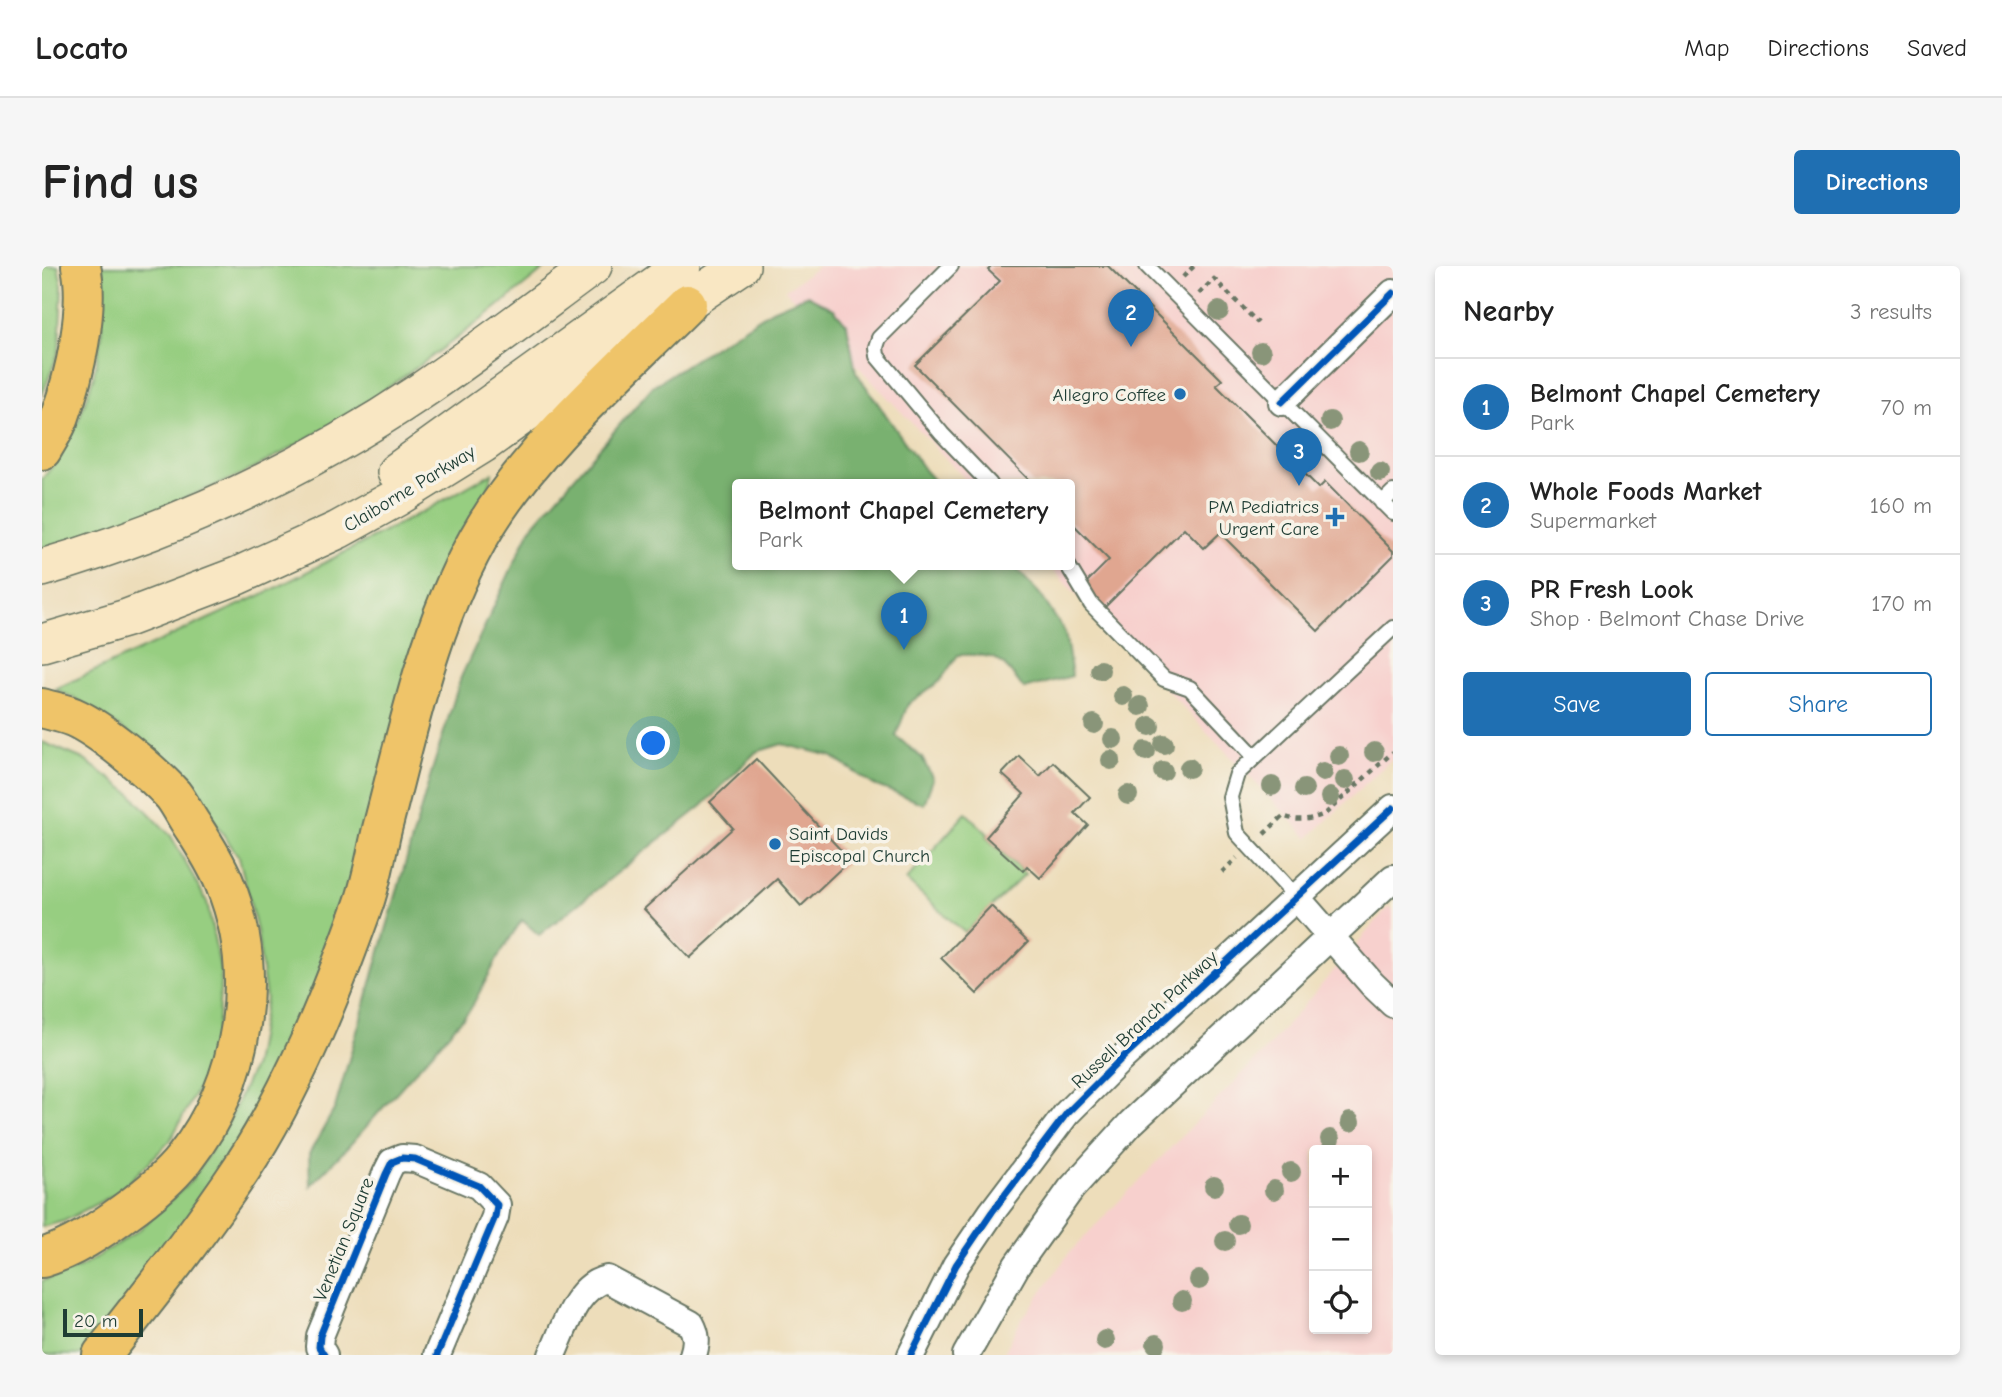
<!DOCTYPE html>
<html lang="en">
<head>
<meta charset="utf-8">
<style>
  body { margin:0; font-family:"Comic Neue",sans-serif; background:#f6f6f6; color:#222 }
  .controls { position:absolute; right:21px; bottom:21px; display:grid; overflow:hidden; border-radius:7px; box-shadow:0 4px 10px #0003 }
  .controls button { width:63px; height:63px; display:grid; place-items:center; padding:0; border:0; border-bottom:2px solid #e0e0e0; background:#fff; color:#222; font:35px sans-serif }
  .scale { position:absolute; left:21px; bottom:18px; width:80px; box-sizing:border-box; padding-left:7px; border:4px solid #1f3d34; border-top:0; font-size:19px; line-height:24px; white-space:nowrap; color:#1f3d34; -webkit-text-stroke:5px #f7f3e8; paint-order:stroke }
  .you { position:absolute; left:612px; top:478px; width:24px; height:24px; margin:-18px; border:5px solid #fff; border-radius:50%; background:#1a73e8; box-shadow:0 0 0 10px #1a73e833 }
  .badge { display:grid; place-items:center; width:46px; height:46px; border-radius:50%; background:#1f6fb2; color:#fff; font-size:23px; font-weight:700 }
  .pin { position:absolute; translate:-50% -58px; filter:drop-shadow(0 2px 4px #0008) }
  .pin::after { content:''; position:absolute; top:37px; width:24px; height:21px; background:inherit; clip-path:polygon(0 0,100% 0,50% 100%) }
  .popup { position:absolute; left:690px; top:213px; width:343px; height:91px; box-sizing:border-box; display:grid; place-content:center; border-radius:7px; background:#fff; filter:drop-shadow(0 2px 5px #0005); font-size:23px; white-space:nowrap; color:#767676 }
  .popup b { font-size:26px; color:#222 }
  .popup::after { content:''; position:absolute; left:50%; top:100%; margin-left:-14px; border:14px solid transparent; border-top-color:#fff }
  .list { margin:0; padding:0; list-style:none }
  h2 { display:flex; justify-content:space-between; align-items:center; height:91px; margin:0; padding:0 28px; font-size:30px }
  h2 small { font-size:23px; font-weight:400; color:#767676 }
  .list li { display:grid; grid-template-columns:46px 1fr auto; gap:21px; align-items:center; box-sizing:border-box; height:98px; padding:0 28px; border-top:2px solid #e0e0e0 }
  .list b { display:block; font-size:26px; white-space:nowrap }
  .list p { margin:0; font-size:23px; white-space:nowrap; color:#767676 }
  .list em { font-size:23px; font-style:normal; color:#767676 }
  .actions { display:flex; gap:14px; padding:21px 28px }
  .actions a { flex:1; padding:16px 0; border:2px solid #1f6fb2; border-radius:7px; text-align:center; font-size:24px; color:#1f6fb2 }
  .actions .main { background:#1f6fb2; color:#fff }
  .icon { flex:none; width:38px; height:38px; fill:none; stroke:currentColor; stroke-width:2; stroke-linecap:round; stroke-linejoin:round }
  .map { position:relative; flex:none; width:1351px; height:1089px; overflow:hidden; border-radius:7px }
  header { display:flex; align-items:center; gap:42px; box-sizing:border-box; height:98px; padding:0 35px; background:#fff; border-bottom:2px solid #e0e0e0 }
  header strong { font-size:33px }
  nav { display:flex; gap:38px; margin-inline-start:auto; font-size:24px }
  .intro { display:flex; align-items:center; justify-content:space-between; box-sizing:border-box; height:168px; padding:0 42px }
  h1 { margin:0; font-size:49px }
  .button { padding:18px 32px; border-radius:7px; background:#1f6fb2; color:#fff; font-size:24px; font-weight:700 }
  main { display:flex; gap:42px; padding:0 42px }
  aside { flex:1; background:#fff; border-radius:7px; box-shadow:0 4px 10px #0003 }
  .map>svg:first-child { display:block }
</style>
</head>
<body>
<header>
<strong>Locato</strong>
<nav><a>Map</a><a>Directions</a><a>Saved</a></nav>
</header>
<div class="intro"><h1>Find us</h1><a class="button">Directions</a></div>
<main>
<div class="map">
<svg width="1351" height="1089" viewBox="0 0 1351 1089">
  <rect width="100%" height="100%" fill="#f7f3e8"/>
  <filter id="ink" filterUnits="userSpaceOnUse"><feTurbulence type="fractalNoise" baseFrequency=".0143" numOctaves="2"/><feDisplacementMap in="SourceGraphic" scale="14" xChannelSelector="R" yChannelSelector="G"/><feConvolveMatrix kernelMatrix="1 2 1 2 8 2 1 2 1" color-interpolation-filters="sRGB"/></filter>
  <filter id="wash" filterUnits="userSpaceOnUse"><feTurbulence type="fractalNoise" baseFrequency=".00686" numOctaves="4" result="noise"/><feDisplacementMap in="SourceGraphic" scale="28" xChannelSelector="R" yChannelSelector="G"/><feGaussianBlur stdDeviation="1.57" result="paint"/><feColorMatrix in="noise" values="0 0 0 0 0 0 0 0 0 0 0 0 0 0 0 0 0 1.4 0 .05"/><feComposite in="paint" operator="in"/></filter>
  <g filter="url(#wash)">
    <rect width="100%" height="100%" fill="#edddba"/>
    <!-- built -->
    <path fill="#f7d0cd" fill-rule="evenodd" d="M 777,0 L 1351,0 L 1351,492 L 1266,572 L 1005,298 L 1028,298 L 1028,218 L 928,218 L 743,24 Z
      M 1347,640 L 1351,644 L 1351,1089 L 961,1089 L 978,1056 L 1027,987 L 1226,781 ZM 1272,884 L 1325,884 L 1325,1063 L 1272,1063 Z"/>
    <!-- green -->
    <path fill="#97ce81" stroke="#5b865a" stroke-width="2" d="M 0,0 L 16,0 L 20,19 L 17,84 L 0,130 Z
      M 58,0 L 506,0 C 415,75 322,144 218,199 C 195,212 169,221 145,231 C 98,252 51,270 0,282 L 0,213 L 14,196 L 36,156 L 51,113 L 60,69 Z
      M 450,207 L 444,239 L 307,634 L 268,736 L 226,825 L 169,927 L 42,1089 L 0,1089 L 0,1015 L 39,1001 L 97,964 L 150,914 L 186,857 L 212,799 L 224,733 L 215,665 L 197,591 L 156,532 L 101,477 L 38,435 L 13,423 L 232,323 L 384,244 Z
      M 0,476 L 41,493 L 88,527 L 129,570 L 165,636 L 179,707 L 175,768 L 157,820 L 128,875 L 77,926 L 22,955 L 0,961 Z
      M 924,547 L 946,568 L 944,571 L 983,608 L 923,667 L 864,614 Z"/>
    <!-- forest -->
    <path fill="#79b16f" stroke="#4c7752" stroke-width="2" d="M 765,29 L 792,43 L 805,59 L 814,106 L 883,205 L 895,218 L 696,218 L 696,298 L 970,298 L 998,328 L 1023,366 L 1030,410 L 982,423 C 959,393 956,387 916,389 L 898,415 L 866,438 L 854,470 L 880,492 L 891,513 L 882,538 L 832,519 L 789,490 L 740,478 L 714,486 L 660,540 L 497,669 L 480,654 L 458,688 L 428,744 L 306,881 L 268,920 L 267,888 L 293,842 L 388,511 L 419,411 L 488,263 L 611,120 L 730,44 Z"/>
    <g id="blocks">
      <!-- building -->
      <path fill="#e0a690" d="M 950,0 L 1066,0 L 1180,114 L 1174,119 L 1277,222 L 1283,216 L 1351,285 L 1351,290 L 1276,365 L 1178,267 L 1162,282 L 1142,262 L 1062,342 L 1041,320 L 1067,294 L 1028,255 L 1028,218 L 991,218 L 873,99 L 958,15 L 946,4 Z
        M 977,490 L 998,510 L 1011,496 L 1048,531 L 1033,547 L 1046,559 L 998,612 L 985,600 L 981,605 L 944,571 L 982,528 L 960,508 Z
        M 714,493 L 808,594 L 759,640 L 735,613 L 648,692 L 602,643 L 691,562 L 668,536 Z
        M 949,640 L 986,676 L 935,728 L 899,692 Z"/>
    </g>
  </g>
  <g filter="url(#ink)">
    <use href="#blocks" fill-opacity="0" stroke="#677563" stroke-width="2"/>
    <g fill="none" stroke-linecap="round" stroke-linejoin="round">
      <!-- service casing -->
      <g stroke="#677563" stroke-width="18">
        <path id="service" d="M 909,0 L 837,72 L 834,81 L 835,90 L 900,168 L 948,218
          M 1105,0 L 1351,247
          M 1340,237 L 1351,226
          M 1025,298 L 1049,338 L 1122,413 L 1148,422 L 1213,491 L 1351,362
          M 1213,491 L 1195,508 L 1188,531 L 1195,567 L 1255,632"/>
      </g>
      <!-- minor casing -->
      <g stroke="#677563" stroke-width="30">
        <path id="minor" d="M 1240,136 L 1351,27
          M 1255,632 L 1330,718 L 1351,738
          M 282,1089 L 277,1081 L 278,1070 L 344,908 L 350,896 L 360,892 L 373,893 L 437,920 L 455,939 L 453,951 L 395,1089
          M 510,1089 C 522,1063 534,1019 565,1013 L 649,1058 C 655,1069 655,1077 651,1089
          M 869,1089 L 914,999 L 950,946 L 1025,847 L 1077,795 L 1351,542
          M 924,1089 L 975,999 L 1029,923 L 1089,857 L 1351,612"/>
      </g>
      <!-- secondary casing -->
      <g stroke="#677563" stroke-width="40">
        <path id="secondary" d="M 354,206 L 640,0
          M 0,302 C 134,263 263,203 379,125 C 438,85 494,42 551,0
          M 0,377 L 85,352 L 195,310 L 296,264 L 354,232 L 441,178 L 535,110 L 699,0"/>
      </g>
      <!-- motorway casing -->
      <g stroke="#677563" stroke-width="42">
        <path id="motorway" d="M 0,184 C 6,173 14,162 18,150 C 33,109 48,43 39,0
          M 0,442 C 10,445 21,447 31,451 C 59,463 110,506 131,529 C 138,538 144,551 151,561 C 162,578 174,597 182,616 C 220,707 202,816 142,893 C 126,913 104,931 83,946 C 57,965 30,983 0,992
          M 60,1089 C 108,1028 157,967 200,902 C 252,822 289,730 321,640 C 330,615 334,588 340,563 C 367,460 388,352 443,261 C 492,180 578,105 645,38"/>
      </g>
      <!-- path -->
      <path stroke="#677563" stroke-width="4.5" stroke-dasharray="5 5" stroke-linecap="butt" d="M 1141,11 L 1152,0
        M 1157,28 L 1172,13 L 1216,57
        M 1222,568 L 1241,550 C 1256,556 1268,554 1283,548 L 1351,486
        M 1180,606 L 1195,592"/>
      <!-- service -->
      <use href="#service" stroke="#fff" stroke-width="14"/>
      <!-- minor -->
      <use href="#minor" stroke="#fff" stroke-width="26"/>
      <!-- secondary -->
      <use href="#secondary" stroke="#f9e7c3" stroke-width="37"/>
      <!-- motorway -->
      <use href="#motorway" stroke="#efc469" stroke-width="38"/>
      <!-- cycleway casing -->
      <g stroke="#f7f3e8" stroke-width="11">
        <path id="cycleway" d="M 1240,136 L 1351,27
          M 282,1089 L 277,1081 L 278,1070 L 344,908 L 350,896 L 360,892 L 373,893 L 437,920 L 455,939 L 453,951 L 395,1089
          M 869,1089 L 914,999 L 950,946 L 1025,847 L 1077,795 L 1351,542"/>
      </g>
      <!-- cycleway -->
      <use href="#cycleway" stroke="#0057b8" stroke-width="7"/>
    </g>
    <!-- trees -->
    <g fill="#899579">
      <circle cx="1177" cy="45" r="10"/>
      <circle cx="1219" cy="86" r="10"/>
      <circle cx="1288" cy="155" r="10"/>
      <circle cx="1317" cy="185" r="10"/>
      <circle cx="1338" cy="206" r="10"/>
      <circle cx="1058" cy="404" r="10"/>
      <circle cx="1081" cy="430" r="10"/>
      <circle cx="1098" cy="440" r="10"/>
      <circle cx="1052" cy="458" r="10"/>
      <circle cx="1108" cy="460" r="10"/>
      <circle cx="1071" cy="473" r="10"/>
      <circle cx="1122" cy="478" r="10"/>
      <circle cx="1104" cy="485" r="10"/>
      <circle cx="1332" cy="486" r="10"/>
      <circle cx="1297" cy="490" r="10"/>
      <circle cx="1069" cy="494" r="10"/>
      <circle cx="1147" cy="502" r="10"/>
      <circle cx="1121" cy="505" r="10"/>
      <circle cx="1281" cy="506" r="10"/>
      <circle cx="1303" cy="514" r="10"/>
      <circle cx="1230" cy="520" r="10"/>
      <circle cx="1262" cy="523" r="10"/>
      <circle cx="1086" cy="529" r="10"/>
      <circle cx="1288" cy="531" r="10"/>
      <circle cx="1308" cy="856" r="10"/>
      <circle cx="1288" cy="873" r="10"/>
      <circle cx="1249" cy="906" r="10"/>
      <circle cx="1172" cy="920" r="10"/>
      <circle cx="1232" cy="924" r="10"/>
      <circle cx="1196" cy="958" r="10"/>
      <circle cx="1183" cy="975" r="10"/>
      <circle cx="1157" cy="1014" r="10"/>
      <circle cx="1140" cy="1035" r="10"/>
      <circle cx="1063" cy="1074" r="10"/>
      <circle cx="1114" cy="1078" r="10"/>
    </g>
  </g>
  <!-- markers -->
  <g fill="#1f6fb2" stroke="#f7f3e8" stroke-width="2.5">
    <circle cx="1138" cy="128" r="7"/>
    <path d="M1289.5 240.5h7v7h7v7h-7v7h-7v-7h-7v-7h7z"/>
    <circle cx="733" cy="578" r="7"/>
  </g>
  <g text-anchor="middle" stroke-width="7" stroke-linejoin="round" paint-order="stroke">
    <!-- poi labels -->
    <g font-size="19" fill="#1f3d34" stroke="#f7f3e8" text-anchor="end">
      <text x="1124" y="135">Allegro Coffee</text>
      <text x="1277" y="247">PM Pediatrics<tspan x="1277" dy="22">Urgent Care</tspan></text>
      <text x="747" y="574" text-anchor="start">Saint Davids<tspan x="747" dy="22">Episcopal Church</tspan></text>
    </g>
    <!-- street labels -->
    <g font-size="19" fill="#1f3d34" stroke="#f7f3e8">
      <text transform="translate(367 222) rotate(-31)" y="7">Claiborne Parkway</text>
      <text transform="translate(1102 753) rotate(-43)" y="7">Russell Branch Parkway</text>
      <text transform="translate(301 973) rotate(-68)" y="7">Venetian Square</text>
    </g>
  </g>
</svg>
<div class="controls">
<button>+</button>
<button>−</button>
<button><svg class="icon" aria-label="locate" viewBox="0 0 24 24"><circle cx="12" cy="12" r="6"/><path d="M12 2v4M12 18v4M2 12h4M18 12h4"/></svg></button>
</div>
<div class="scale">20 m</div>
<div class="you"></div>
<div class="pin badge" style="left:862px;top:384px">1</div>
<div class="popup"><b>Belmont Chapel Cemetery</b>Park</div>
<div class="pin badge" style="left:1089px;top:81px">2</div>
<div class="pin badge" style="left:1257px;top:220px">3</div>
</div>
<aside>
<h2>Nearby<small>3 results</small></h2>
<ul class="list">
<li><span class="badge">1</span><div><b>Belmont Chapel Cemetery</b><p>Park</p></div><em>70 m</em></li>
<li><span class="badge">2</span><div><b>Whole Foods Market</b><p>Supermarket</p></div><em>160 m</em></li>
<li><span class="badge">3</span><div><b>PR Fresh Look</b><p>Shop · Belmont Chase Drive</p></div><em>170 m</em></li>
</ul>
<div class="actions"><a class="main">Save</a><a>Share</a></div>
</aside>
</main>
</body>
</html>
